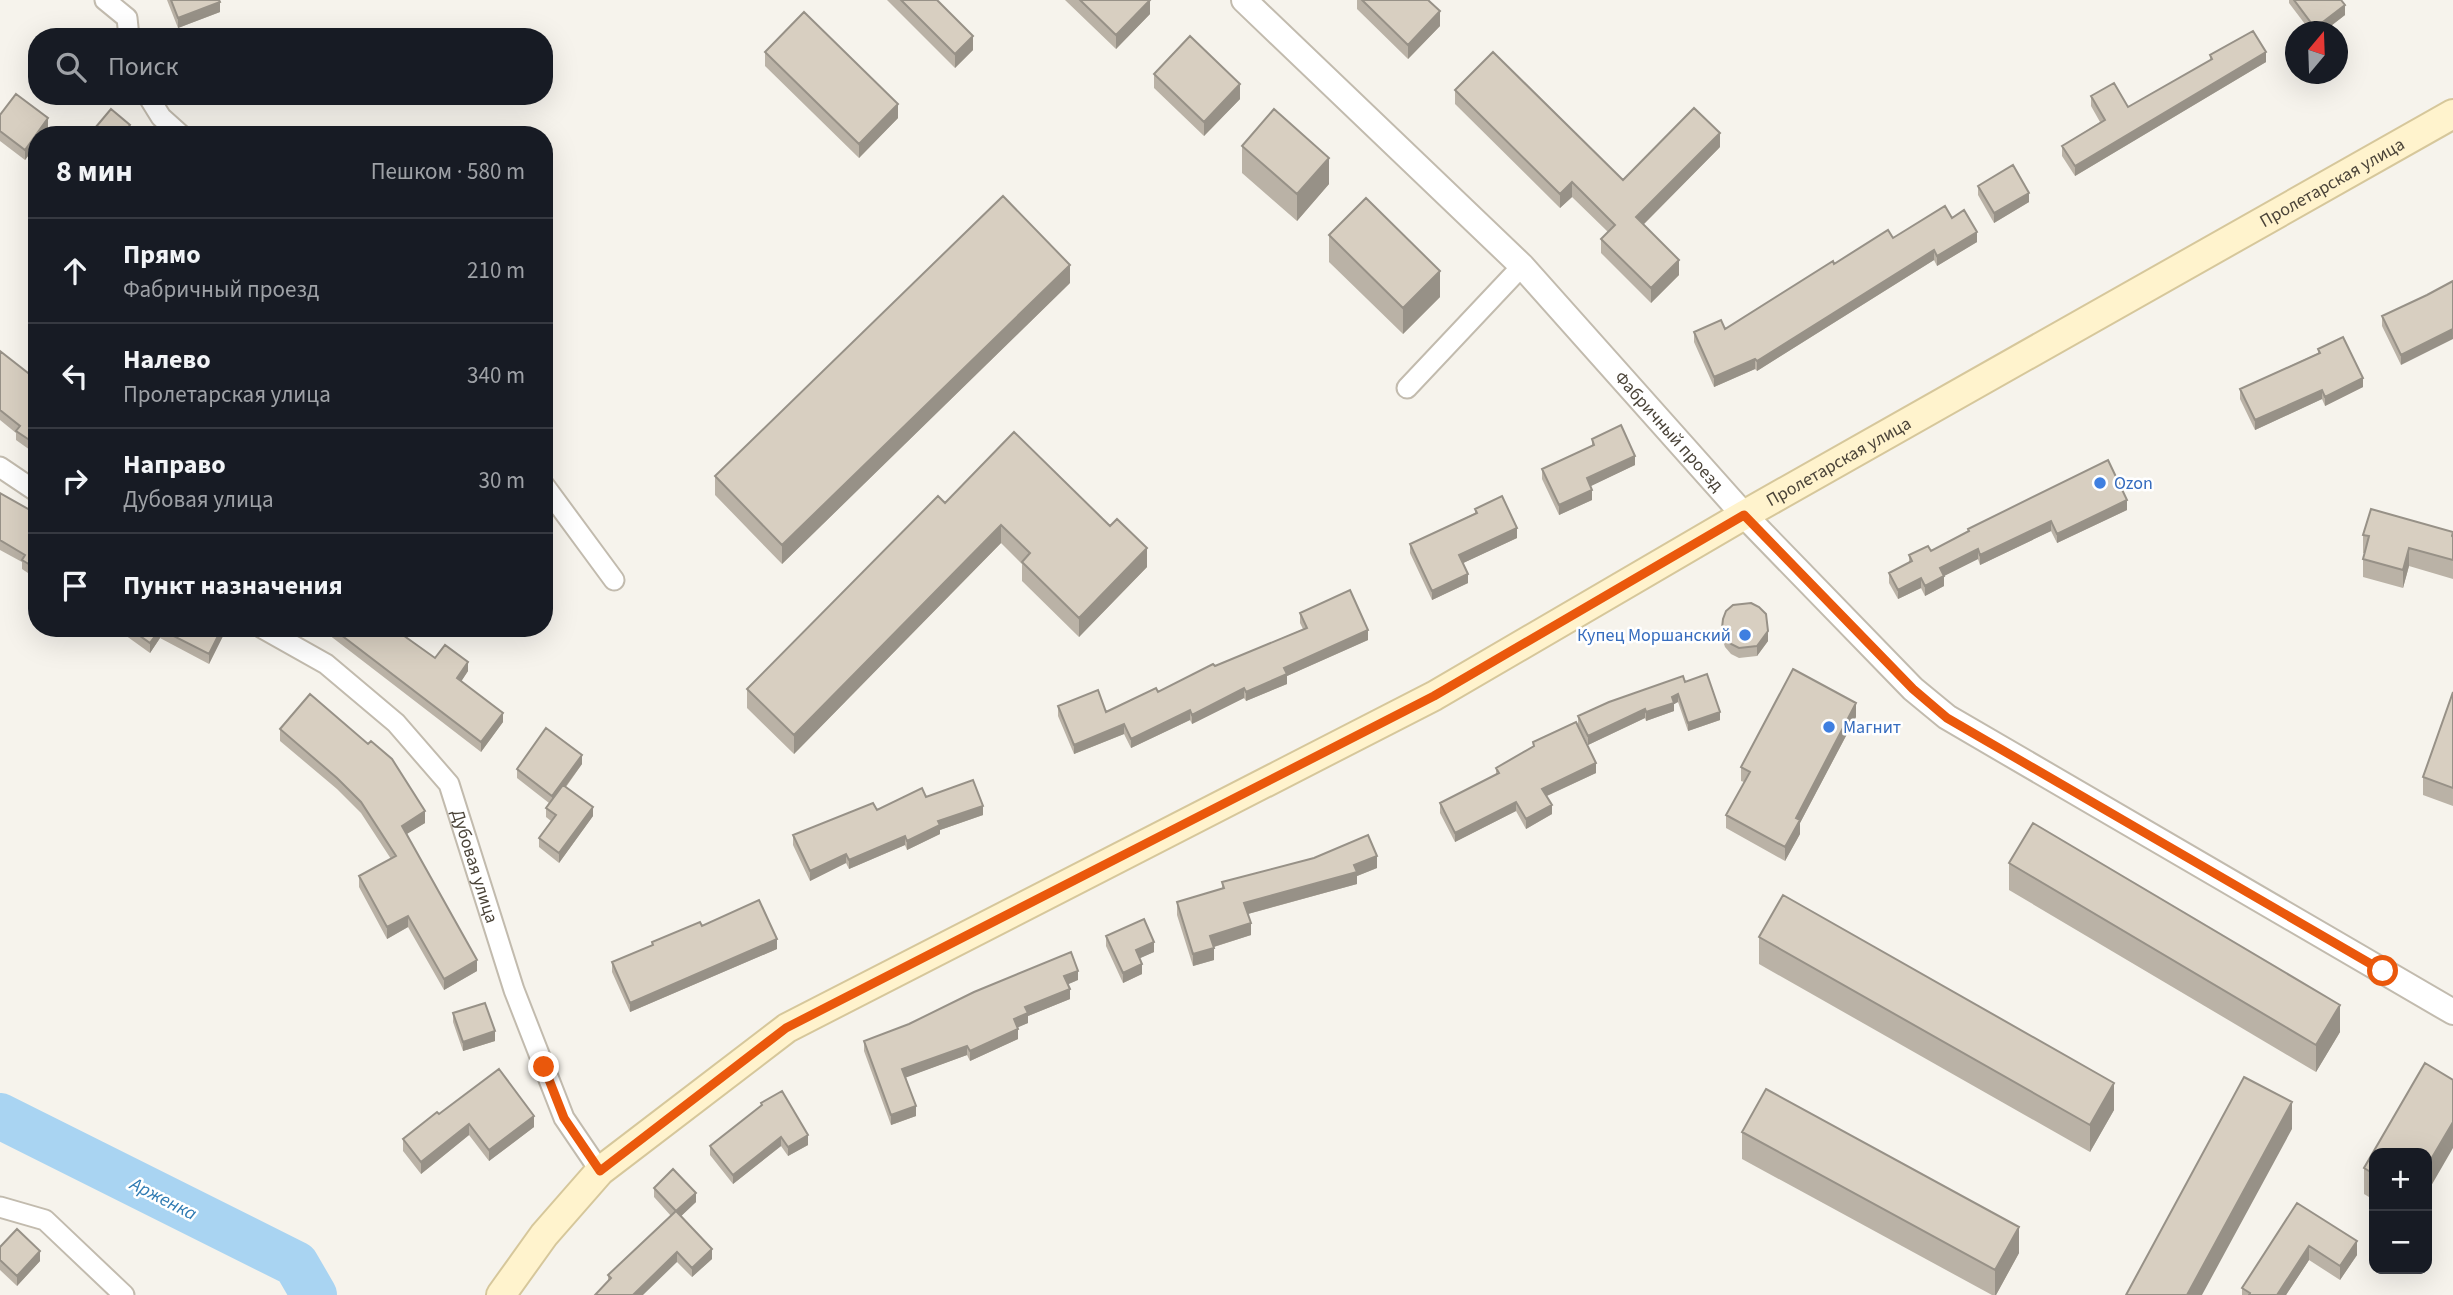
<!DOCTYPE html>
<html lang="ru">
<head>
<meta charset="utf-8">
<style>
  body { margin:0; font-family:"Source Sans 3",sans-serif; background:#242831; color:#f1f3f6 }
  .controls { position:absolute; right:21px; bottom:21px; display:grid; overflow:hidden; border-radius:14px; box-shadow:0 7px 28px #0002 }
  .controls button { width:63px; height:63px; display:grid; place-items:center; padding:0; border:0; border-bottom:2px solid #363941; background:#171b24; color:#f1f3f6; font:35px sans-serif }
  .compass { position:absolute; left:2285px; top:21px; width:63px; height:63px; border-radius:50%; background:#171b24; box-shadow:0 7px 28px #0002; rotate:19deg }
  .stop { position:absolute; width:21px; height:21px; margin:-16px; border:5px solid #ea580c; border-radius:50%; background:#fff }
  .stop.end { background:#ea580c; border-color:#fff; box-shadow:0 2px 7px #0008 }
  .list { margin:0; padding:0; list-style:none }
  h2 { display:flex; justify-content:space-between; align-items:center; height:91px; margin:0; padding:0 28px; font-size:30px }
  h2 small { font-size:23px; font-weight:400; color:#9ea1a6 }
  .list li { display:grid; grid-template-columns:46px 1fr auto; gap:21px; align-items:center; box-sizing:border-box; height:105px; padding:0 28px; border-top:2px solid #363941 }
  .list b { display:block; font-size:26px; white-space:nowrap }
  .list p { margin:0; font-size:23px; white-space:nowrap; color:#9ea1a6 }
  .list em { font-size:23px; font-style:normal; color:#9ea1a6 }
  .icon { flex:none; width:38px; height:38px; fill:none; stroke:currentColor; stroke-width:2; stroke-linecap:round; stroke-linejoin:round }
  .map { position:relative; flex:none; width:2453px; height:1295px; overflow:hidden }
  .search { position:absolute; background:#171b24; box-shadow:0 7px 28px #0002; left:28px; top:28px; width:525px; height:77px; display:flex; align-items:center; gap:18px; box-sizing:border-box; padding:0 24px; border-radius:28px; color:#9ea1a6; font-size:26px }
  .panel { position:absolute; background:#171b24; box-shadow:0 7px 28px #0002; left:28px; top:126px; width:525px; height:511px; border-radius:28px }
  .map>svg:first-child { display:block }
</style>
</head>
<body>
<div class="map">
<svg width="2453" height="1295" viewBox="0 0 2453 1295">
  <rect width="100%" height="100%" fill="#f6f3ec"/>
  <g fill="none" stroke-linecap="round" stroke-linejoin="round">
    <!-- river -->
    <path stroke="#a9d4f2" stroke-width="46" d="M 0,1116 L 296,1264 L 314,1295"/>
    <!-- minor casing -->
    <g stroke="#c2bbae" stroke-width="23">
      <g id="minor">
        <path d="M 105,0 L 127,18 L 129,37"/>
        <path d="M 148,96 L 161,117 L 181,135"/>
        <path d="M 1407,388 L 1522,266"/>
        <path d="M 0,467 L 37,492"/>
        <path d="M 544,485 L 614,580"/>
        <path id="s1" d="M 262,628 L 326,664 L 396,723 L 449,784 L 514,990 L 564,1118 L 600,1171"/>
        <path d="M 0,1207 L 45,1220 L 124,1295"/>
      </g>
    </g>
    <!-- tertiary casing -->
    <g stroke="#c2bbae" stroke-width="28">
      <g id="tertiary">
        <path id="s2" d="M 1244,0 L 1522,266 L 1744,515 L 1913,689 L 1947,717 L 2453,1012"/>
      </g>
    </g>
    <!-- secondary casing -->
    <g stroke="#d6c79b" stroke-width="32">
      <g id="secondary">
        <path id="s3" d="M 501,1295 L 544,1235 L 600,1171 L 787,1028 L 1434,696 L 1744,515 L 2453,114"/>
      </g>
    </g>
    <!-- minor -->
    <use href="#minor" stroke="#fff" stroke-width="19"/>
    <!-- tertiary -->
    <use href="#tertiary" stroke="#fff" stroke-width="24"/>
    <!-- secondary -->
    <use href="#secondary" stroke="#fff3cd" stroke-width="28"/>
  </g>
  <!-- wall -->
  <path fill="#bab2a6" d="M 167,0 L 219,0 L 220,12 L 178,28 Z
    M 887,0 L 937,0 L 973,50 L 955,68 Z
    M 1065,0 L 1150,0 L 1150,14 L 1116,49 Z
    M 1357,0 L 1428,0 L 1440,26 L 1408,59 L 1357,9 Z
    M 2289,0 L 2341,0 L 2345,15 L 2323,32 L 2311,32 L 2289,3 Z
    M 765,52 L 898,118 L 859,158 L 765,66 Z
    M 2210,55 L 2266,62 L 2075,176 L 2062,156 L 2062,146 L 2100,122 L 2091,106 L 2091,96 L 2128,107 L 2210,60 Z
    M 1154,74 L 1240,99 L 1204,136 L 1154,88 Z
    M 1455,90 L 1623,180 L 1720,147 L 1643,225 L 1679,275 L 1651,303 L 1601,253 L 1601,239 L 1608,232 L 1572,197 L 1560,208 L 1455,104 Z
    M 0,115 L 48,128 L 43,135 L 37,135 L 37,144 L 25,160 L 0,141 Z
    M 1242,146 L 1329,184 L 1297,221 L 1242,173 Z
    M 1978,186 L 2029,202 L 1994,223 L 1978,195 Z
    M 1952,218 L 1977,242 L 1937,266 L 1934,260 L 1757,371 L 1755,369 L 1714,387 L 1694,342 L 1694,332 L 1725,329 L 1834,264 L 1893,238 Z
    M 1329,235 L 1440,297 L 1403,334 L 1329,262 Z
    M 1070,283 L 782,564 L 715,495 L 715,476 Z
    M 2427,295 L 2401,365 L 2382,326 L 2382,316 Z
    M 2318,349 L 2363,387 L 2325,406 L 2322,399 L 2255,430 L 2240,399 L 2240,389 L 2318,353 Z
    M 0,351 L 37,380 L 37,455 L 16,440 L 16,433 L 0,420 Z
    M 1592,439 L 1635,465 L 1590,486 L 1592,500 L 1559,515 L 1542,479 L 1542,469 L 1592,446 Z
    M 0,493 L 37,514 L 37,579 L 22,569 L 22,562 L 0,550 Z
    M 945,503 L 1147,567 L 1079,637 L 1022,581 L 1022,564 L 1001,543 L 794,754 L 747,708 L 747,689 Z
    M 1475,509 L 1517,538 L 1463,563 L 1468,583 L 1432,600 L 1410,553 L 1410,544 L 1475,513 Z
    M 2127,510 L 2057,543 L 2051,531 L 1980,565 L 1978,559 L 1944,576 L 1944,586 L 1925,596 L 1921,588 L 1898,599 L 1889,583 L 1889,573 L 1909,563 L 1909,555 L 1931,551 L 1968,532 L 1968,529 Z
    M 2453,532 L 2453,579 L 2409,566 L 2403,588 L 2363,577 L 2363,559 L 2365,553 L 2363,553 L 2363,535 Z
    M 1300,613 L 1368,640 L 1287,676 L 1287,684 L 1246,701 L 1244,698 L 1192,724 L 1190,720 L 1131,748 L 1124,734 L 1074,754 L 1058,716 L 1058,706 L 1106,712 L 1158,692 L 1215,666 L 1303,629 L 1300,623 Z
    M 118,628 L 226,628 L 226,630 L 209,664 L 160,638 L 150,653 L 118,630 Z
    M 320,628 L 393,628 L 435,658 L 468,671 L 461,681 L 503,722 L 481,752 Z
    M 1722,628 L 1768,641 L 1757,656 L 1739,658 L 1731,654 L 1725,647 L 1722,638 Z
    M 1685,682 L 1720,720 L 1688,731 L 1678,702 L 1674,704 L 1674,711 L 1646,721 L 1645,718 L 1588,745 L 1578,725 L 1578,716 Z
    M 2453,692 L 2453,806 L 2423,795 L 2423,777 Z
    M 1856,717 L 1800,823 L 1800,834 L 1785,861 L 1726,828 L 1726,815 L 1744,782 L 1741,781 L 1741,767 Z
    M 280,729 L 425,823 L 406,834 L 477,971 L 444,990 L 408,927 L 387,939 L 359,887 L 359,876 L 391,859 L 361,813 L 337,789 L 280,741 Z
    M 1533,742 L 1596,773 L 1547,796 L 1552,814 L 1526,829 L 1516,811 L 1455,842 L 1440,813 L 1440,803 L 1496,775 L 1496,768 L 1533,747 Z
    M 582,764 L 566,787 L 593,816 L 559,863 L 539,847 L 539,838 L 551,821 L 546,817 L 546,808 L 549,803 L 517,778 L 517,769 Z
    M 926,797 L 983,815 L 940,830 L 940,834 L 907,850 L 905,845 L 849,869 L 846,863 L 810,881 L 793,845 L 793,835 Z
    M 2009,863 L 2340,1032 L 2316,1072 L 2009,890 Z
    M 1377,868 L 1357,876 L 1357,884 L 1248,914 L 1251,935 L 1214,947 L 1214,960 L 1193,966 L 1177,915 L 1177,902 L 1222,889 L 1222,882 Z
    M 702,926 L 777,949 L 630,1012 L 612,972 L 612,962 L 652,945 L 652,942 Z
    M 1106,936 L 1154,952 L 1140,958 L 1142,974 L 1123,983 L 1106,946 Z
    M 1759,937 L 2114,1110 L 2090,1152 L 1759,964 Z
    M 1078,980 L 1068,984 L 1070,999 L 1028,1016 L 1028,1023 L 1017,1027 L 1018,1039 L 970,1061 L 967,1055 L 906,1077 L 916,1116 L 891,1125 L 864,1051 L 864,1041 L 909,1024 Z
    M 453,1013 L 495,1041 L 463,1051 L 453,1022 Z
    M 761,1103 L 808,1145 L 788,1156 L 781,1146 L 733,1184 L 710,1155 L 710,1146 L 761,1106 Z
    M 439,1114 L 534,1127 L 489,1161 L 469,1135 L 421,1174 L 403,1151 L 403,1139 Z
    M 1742,1132 L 2019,1253 L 1996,1295 L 1992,1295 L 1742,1159 Z
    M 2374,1153 L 2374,1200 L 2364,1194 L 2364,1168 Z
    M 654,1188 L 696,1202 L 681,1216 L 712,1259 L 692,1277 L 677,1262 L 608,1281 L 608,1275 L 671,1216 L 654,1197 Z
    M 2297,1203 L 2357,1255 L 2340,1280 L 2309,1260 L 2286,1295 L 2242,1295 L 2242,1288 Z
    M 0,1247 L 40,1261 L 17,1286 L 0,1270 Z"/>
  <!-- shaded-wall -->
  <path fill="#979187" d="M 1150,0 L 1150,14 L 1116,49 L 1116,35 Z
    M 220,2 L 220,12 L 178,28 L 178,18 Z
    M 2345,5 L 2345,15 L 2323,32 L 2315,32 L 2315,28 Z
    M 1440,11 L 1440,26 L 1408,59 L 1408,45 Z
    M 973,36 L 973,50 L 955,68 L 955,54 Z
    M 2266,52 L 2266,62 L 2075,176 L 2075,166 Z
    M 1240,84 L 1240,99 L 1204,136 L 1204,122 Z
    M 898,104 L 898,118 L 859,158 L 859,144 Z
    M 48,118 L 48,128 L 43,135 L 37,135 L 37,144 L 25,160 L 25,150 Z
    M 130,125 L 130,135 L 122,135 Z
    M 1720,133 L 1720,147 L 1636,232 L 1636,217 Z
    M 1329,158 L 1329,184 L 1297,221 L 1297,194 Z
    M 1572,182 L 1572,197 L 1560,208 L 1560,194 Z
    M 2029,193 L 2029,202 L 1994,223 L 1994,213 Z
    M 1977,232 L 1977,242 L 1937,266 L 1937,256 Z
    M 1934,250 L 1934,260 L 1757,371 L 1757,361 Z
    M 1679,260 L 1679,275 L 1651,303 L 1651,288 Z
    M 1070,265 L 1070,283 L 782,564 L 782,545 Z
    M 1440,271 L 1440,297 L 1403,334 L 1403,308 Z
    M 2453,329 L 2453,339 L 2401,365 L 2401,355 Z
    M 1755,359 L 1755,369 L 1714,387 L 1714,377 Z
    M 2363,378 L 2363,387 L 2325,406 L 2325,397 Z
    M 2322,390 L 2322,399 L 2255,430 L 2255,420 Z
    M 1635,456 L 1635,465 L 1587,488 L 1587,478 Z
    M 1592,490 L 1592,500 L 1559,515 L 1559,505 Z
    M 2127,500 L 2127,510 L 2057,543 L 2057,534 Z
    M 2051,521 L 2051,531 L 1980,565 L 1980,555 Z
    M 1001,525 L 1001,543 L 794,754 L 794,735 Z
    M 1517,528 L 1517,538 L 1459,565 L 1459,555 Z
    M 1147,548 L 1147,567 L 1079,637 L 1079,618 Z
    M 2409,548 L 2409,566 L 2403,588 L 2403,570 Z
    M 1978,549 L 1978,559 L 1944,576 L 1944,586 L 1925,596 L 1925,586 L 1940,568 Z
    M 1468,574 L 1468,583 L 1432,600 L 1432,591 Z
    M 1921,578 L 1921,588 L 1898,599 L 1898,590 Z
    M 222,628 L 226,628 L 226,630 L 209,664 L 209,654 Z
    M 160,629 L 160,638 L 150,653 L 150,643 Z
    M 1368,630 L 1368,640 L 1287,676 L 1287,684 L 1246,701 L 1246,692 L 1284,668 Z
    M 1768,631 L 1768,641 L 1757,656 L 1757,646 Z
    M 468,662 L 468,671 L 457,688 L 457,678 Z
    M 1244,688 L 1244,698 L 1192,724 L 1192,715 Z
    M 1678,694 L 1678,702 L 1674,704 L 1674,711 L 1646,721 L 1646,712 Z
    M 1856,703 L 1856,717 L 1800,823 L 1800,834 L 1785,861 L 1785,847 L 1796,818 Z
    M 1645,709 L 1645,718 L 1588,745 L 1588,736 Z
    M 1190,710 L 1190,720 L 1131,748 L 1131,739 Z
    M 1720,712 L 1720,720 L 1688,731 L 1688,723 Z
    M 503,713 L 503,722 L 481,752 L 481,742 Z
    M 1124,724 L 1124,734 L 1074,754 L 1074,745 Z
    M 582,755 L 582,764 L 552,805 L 552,796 Z
    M 1596,763 L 1596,773 L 1542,798 L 1542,789 Z
    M 1516,802 L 1516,811 L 1455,842 L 1455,833 Z
    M 1552,805 L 1552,814 L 1526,829 L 1526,819 Z
    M 983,806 L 983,815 L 940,830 L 940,834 L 907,850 L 907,841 L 938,821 Z
    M 593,807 L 593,816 L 559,863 L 559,853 Z
    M 425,811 L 425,823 L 402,837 L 402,826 Z
    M 905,836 L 905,845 L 849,869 L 849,860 Z
    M 846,854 L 846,863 L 810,881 L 810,871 Z
    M 1377,856 L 1377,868 L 1357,876 L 1357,884 L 1244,915 L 1244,903 L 1354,865 Z
    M 408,916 L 408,927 L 387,939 L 387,927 Z
    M 1251,923 L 1251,935 L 1210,948 L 1210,936 Z
    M 777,939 L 777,949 L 630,1012 L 630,1003 Z
    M 1154,942 L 1154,952 L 1136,960 L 1136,950 Z
    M 1214,948 L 1214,960 L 1193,966 L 1193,954 Z
    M 477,960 L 477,971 L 444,990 L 444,979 Z
    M 1142,964 L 1142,974 L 1123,983 L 1123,973 Z
    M 1078,971 L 1078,980 L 1064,986 L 1064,976 Z
    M 1070,989 L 1070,999 L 1028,1016 L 1028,1023 L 1014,1029 L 1014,1019 L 1025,1007 Z
    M 2340,1005 L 2340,1032 L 2316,1072 L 2316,1045 Z
    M 1018,1029 L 1018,1039 L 970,1061 L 970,1051 Z
    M 495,1031 L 495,1041 L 463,1051 L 463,1042 Z
    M 967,1046 L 967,1055 L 902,1079 L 902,1069 Z
    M 2114,1083 L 2114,1110 L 2090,1152 L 2090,1125 Z
    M 2292,1102 L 2292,1129 L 2202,1295 L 2187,1295 Z
    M 916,1106 L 916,1116 L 891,1125 L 891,1115 Z
    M 534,1116 L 534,1127 L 489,1161 L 489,1150 Z
    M 2453,1122 L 2453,1148 L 2427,1193 L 2427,1166 Z
    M 469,1124 L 469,1135 L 421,1174 L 421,1162 Z
    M 808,1135 L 808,1145 L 788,1156 L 788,1147 Z
    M 781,1137 L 781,1146 L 733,1184 L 733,1175 Z
    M 696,1193 L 696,1202 L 676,1221 L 676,1211 Z
    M 2019,1227 L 2019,1253 L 1996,1295 L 1995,1295 L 1995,1270 Z
    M 2357,1241 L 2357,1255 L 2340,1280 L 2340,1266 Z
    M 2309,1246 L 2309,1260 L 2286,1295 L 2277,1295 Z
    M 712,1249 L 712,1259 L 692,1277 L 692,1268 Z
    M 40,1251 L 40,1261 L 17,1286 L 17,1276 Z
    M 677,1252 L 677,1262 L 643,1295 L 633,1295 Z"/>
  <!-- building -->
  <path fill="#d8cfc1" stroke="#979187" stroke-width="2" d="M 171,0 L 219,0 L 220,2 L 178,18 Z
    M 901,0 L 937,0 L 973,36 L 955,54 Z
    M 1080,0 L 1150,0 L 1116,35 Z
    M 1362,0 L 1428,0 L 1440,11 L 1408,45 Z
    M 2294,0 L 2341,0 L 2345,5 L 2315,28 Z
    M 804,12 L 898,104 L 859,144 L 765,52 Z
    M 2253,31 L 2266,52 L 2075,166 L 2062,146 L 2105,120 L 2091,96 L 2114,83 L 2128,107 L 2212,59 L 2210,55 Z
    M 1190,36 L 1240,84 L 1204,122 L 1154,74 Z
    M 1493,52 L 1623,180 L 1694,108 L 1720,133 L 1636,217 L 1679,260 L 1651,288 L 1601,239 L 1615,225 L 1572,182 L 1560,194 L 1455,90 Z
    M 16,94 L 48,118 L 25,150 L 0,131 L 0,115 Z
    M 111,109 L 130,125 L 122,135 L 91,135 L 90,134 Z
    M 1274,109 L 1329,158 L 1297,194 L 1242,146 Z
    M 2013,165 L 2029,193 L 1994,213 L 1978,186 Z
    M 1003,196 L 1070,265 L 782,545 L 715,476 Z
    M 1366,198 L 1440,271 L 1403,308 L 1329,235 Z
    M 1945,206 L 1952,218 L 1964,210 L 1977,232 L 1937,256 L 1934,250 L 1757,361 L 1755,359 L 1714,377 L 1694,332 L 1721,320 L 1725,329 L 1833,261 L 1834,264 L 1888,230 L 1893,238 Z
    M 2453,281 L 2453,329 L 2401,355 L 2382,316 L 2427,295 Z
    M 2343,337 L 2363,378 L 2325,397 L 2322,390 L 2255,420 L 2240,389 L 2320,353 L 2318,349 Z
    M 0,351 L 37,380 L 37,445 L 16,431 L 20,426 L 0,410 Z
    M 1621,425 L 1635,456 L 1587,478 L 1592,490 L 1559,505 L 1542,469 L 1594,445 L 1592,439 Z
    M 1014,432 L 1110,526 L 1117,519 L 1147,548 L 1079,618 L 1022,562 L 1030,553 L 1001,525 L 794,735 L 747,689 L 938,496 L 945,503 Z
    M 2108,460 L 2127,500 L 2057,534 L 2051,521 L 1980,555 L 1978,549 L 1940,568 L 1944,576 L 1925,586 L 1921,578 L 1898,590 L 1889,573 L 1912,561 L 1909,555 L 1928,546 L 1931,551 L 1969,531 L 1968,529 Z
    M 0,493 L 37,514 L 37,569 L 22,560 L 25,555 L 0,540 Z
    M 1502,496 L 1517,528 L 1459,555 L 1468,574 L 1432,591 L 1410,544 L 1477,513 L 1475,509 Z
    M 2371,509 L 2453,532 L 2452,536 L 2453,537 L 2453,560 L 2409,548 L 2403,570 L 2363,559 L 2369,536 L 2363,535 Z
    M 1350,590 L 1368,630 L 1284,668 L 1287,674 L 1246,692 L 1244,688 L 1192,715 L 1190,710 L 1131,739 L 1124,724 L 1074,745 L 1058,706 L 1098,690 L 1106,712 L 1156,688 L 1158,692 L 1213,664 L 1215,666 L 1307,628 L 1300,613 Z
    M 1751,603 L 1759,607 L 1766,614 L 1768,631 L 1757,646 L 1739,648 L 1731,644 L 1725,637 L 1722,628 L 1723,619 L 1726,611 L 1733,605 Z
    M 129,628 L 222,628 L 209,654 L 160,629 L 150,643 Z
    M 332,628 L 393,628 L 435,658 L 445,645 L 468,662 L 457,678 L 503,713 L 481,742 Z
    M 1793,669 L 1856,703 L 1796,818 L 1800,820 L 1785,847 L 1726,815 L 1750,772 L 1741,767 Z
    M 1707,674 L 1720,712 L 1688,723 L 1678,694 L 1672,697 L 1674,703 L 1646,712 L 1645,709 L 1588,736 L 1578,716 L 1609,702 L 1683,676 L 1685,682 Z
    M 2453,692 L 2453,788 L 2423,777 Z
    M 310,694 L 368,744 L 371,741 L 392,759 L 425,811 L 402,826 L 477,960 L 444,979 L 408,916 L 387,927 L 359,876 L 396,856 L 361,802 L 337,778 L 280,729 Z
    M 1576,722 L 1596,763 L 1542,789 L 1552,805 L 1526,819 L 1516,802 L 1455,833 L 1440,803 L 1499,773 L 1496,768 L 1534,746 L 1533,742 Z
    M 546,728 L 582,755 L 552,796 L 517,769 Z
    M 973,780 L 983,806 L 938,821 L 940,825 L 907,841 L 905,836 L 849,860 L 846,854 L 810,871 L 793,835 L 873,803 L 877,810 L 922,788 L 926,797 Z
    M 563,785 L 593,807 L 559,853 L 539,838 L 556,815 L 546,808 Z
    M 2033,823 L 2340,1005 L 2316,1045 L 2009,863 Z
    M 1368,835 L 1377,856 L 1354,865 L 1357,872 L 1244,903 L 1251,923 L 1210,936 L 1214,948 L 1193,954 L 1177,902 L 1224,888 L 1222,882 L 1314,858 Z
    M 1783,895 L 2114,1083 L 2090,1125 L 1759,937 Z
    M 759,900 L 777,939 L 630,1003 L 612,962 L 653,945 L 652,942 L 700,922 L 702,926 Z
    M 1144,919 L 1154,942 L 1136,950 L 1142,964 L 1123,973 L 1106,936 Z
    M 1071,952 L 1078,971 L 1064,976 L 1070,989 L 1025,1007 L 1028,1013 L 1014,1019 L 1018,1029 L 970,1051 L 967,1046 L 902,1069 L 916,1106 L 891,1115 L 864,1041 L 909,1024 L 974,992 Z
    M 485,1003 L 495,1031 L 463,1042 L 453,1013 Z
    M 2425,1063 L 2453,1080 L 2453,1122 L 2427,1166 L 2427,1153 L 2374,1153 L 2374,1174 L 2364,1168 Z
    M 499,1069 L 534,1116 L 489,1150 L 469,1124 L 421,1162 L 403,1139 L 437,1112 L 439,1114 Z
    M 2244,1077 L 2292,1102 L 2187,1295 L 2126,1295 Z
    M 1766,1089 L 2019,1227 L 1995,1270 L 1742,1132 Z
    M 782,1091 L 808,1135 L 788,1147 L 781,1137 L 733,1175 L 710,1146 L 762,1105 L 761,1103 Z
    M 673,1169 L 696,1193 L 676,1211 L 654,1188 Z
    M 2297,1203 L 2357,1241 L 2340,1266 L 2309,1246 L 2277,1295 L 2249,1295 L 2250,1293 L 2242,1288 Z
    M 676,1211 L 712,1249 L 692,1268 L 677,1252 L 633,1295 L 595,1295 L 611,1278 L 608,1275 Z
    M 17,1229 L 40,1251 L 17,1276 L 0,1260 L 0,1247 Z"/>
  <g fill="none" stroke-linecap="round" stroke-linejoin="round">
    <!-- route -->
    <path stroke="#ea580c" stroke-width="9" d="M 544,1067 L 564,1118 L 600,1171 L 786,1028 L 1434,696 L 1744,515 L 1913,689 L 1947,718 L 2383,971"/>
  </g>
  <!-- markers -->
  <g fill="#3f7fe0" stroke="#fff" stroke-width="2.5">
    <circle cx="2100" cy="483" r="7"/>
    <circle cx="1745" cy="635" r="7"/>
    <circle cx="1829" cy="727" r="7"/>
  </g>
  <g text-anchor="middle" stroke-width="5" stroke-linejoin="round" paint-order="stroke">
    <!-- street labels -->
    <g font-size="18" fill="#4b4439" stroke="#fff">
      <text dy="6" stroke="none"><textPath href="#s3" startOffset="2156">Пролетарская улица</textPath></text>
      <text dy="6" stroke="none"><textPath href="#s2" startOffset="606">Фабричный проезд</textPath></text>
      <text dy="6" stroke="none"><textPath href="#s3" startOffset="1589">Пролетарская улица</textPath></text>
      <text dy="6" stroke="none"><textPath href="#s1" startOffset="332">Дубовая улица</textPath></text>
    </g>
    <!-- shop labels -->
    <g font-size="18" fill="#366cbe" stroke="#fff" text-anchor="start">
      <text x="2114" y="489">Ozon</text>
      <text x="1731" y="641" text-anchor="end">Купец Моршанский</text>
      <text x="1843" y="733">Магнит</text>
    </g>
    <!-- water labels -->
    <g font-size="19" font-style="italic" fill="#2e7ab2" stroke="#fff">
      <text transform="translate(164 1198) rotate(27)" y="7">Арженка</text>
    </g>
  </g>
</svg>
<div class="controls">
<button>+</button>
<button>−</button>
</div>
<svg class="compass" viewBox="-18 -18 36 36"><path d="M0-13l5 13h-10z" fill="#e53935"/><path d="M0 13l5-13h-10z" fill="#9ea1a6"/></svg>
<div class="stop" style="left:2383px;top:971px"></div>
<div class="stop end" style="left:544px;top:1067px"></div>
<div class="search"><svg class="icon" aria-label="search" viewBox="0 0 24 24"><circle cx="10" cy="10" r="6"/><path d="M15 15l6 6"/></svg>Поиск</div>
<section class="panel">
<h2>8 мин<small>Пешком · 580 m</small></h2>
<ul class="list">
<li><svg class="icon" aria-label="ahead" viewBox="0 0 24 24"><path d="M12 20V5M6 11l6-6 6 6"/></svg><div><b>Прямо</b><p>Фабричный проезд</p></div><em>210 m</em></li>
<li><svg class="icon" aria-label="left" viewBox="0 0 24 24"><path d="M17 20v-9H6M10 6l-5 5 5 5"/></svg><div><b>Налево</b><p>Пролетарская улица</p></div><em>340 m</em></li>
<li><svg class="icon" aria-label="right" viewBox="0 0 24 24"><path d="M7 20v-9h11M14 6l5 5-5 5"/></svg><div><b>Направо</b><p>Дубовая улица</p></div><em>30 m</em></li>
<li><svg class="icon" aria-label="arrive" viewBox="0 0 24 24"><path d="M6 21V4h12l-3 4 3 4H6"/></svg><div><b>Пункт назначения</b></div></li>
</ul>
</section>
</div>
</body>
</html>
